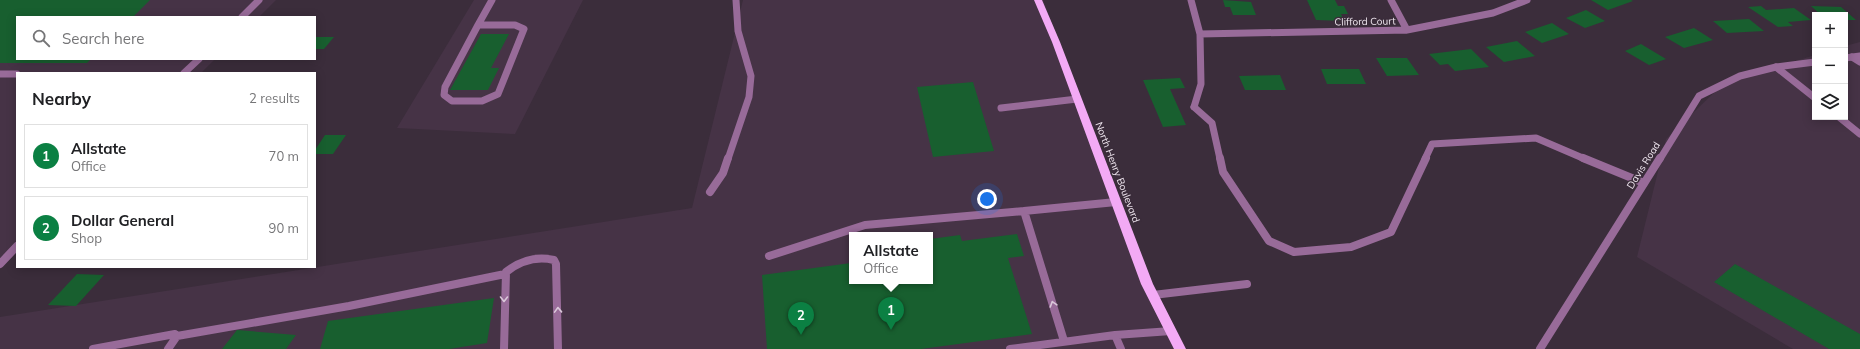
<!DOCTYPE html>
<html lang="en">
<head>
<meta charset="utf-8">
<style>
  body { margin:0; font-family:Mulish,sans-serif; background:#f6f6f6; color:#202124 }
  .controls { position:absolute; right:12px; top:12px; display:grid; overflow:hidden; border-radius:0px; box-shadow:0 2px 10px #0003 }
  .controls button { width:36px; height:36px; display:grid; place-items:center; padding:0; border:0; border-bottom:1px solid #e0e0e0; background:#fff; color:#202124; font:20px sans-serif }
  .you { position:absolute; left:987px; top:199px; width:14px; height:14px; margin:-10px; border:3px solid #fff; border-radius:50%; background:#1a73e8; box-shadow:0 0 0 6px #1a73e833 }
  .badge { display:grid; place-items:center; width:26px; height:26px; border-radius:50%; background:#0b8043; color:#fff; font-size:13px; font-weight:700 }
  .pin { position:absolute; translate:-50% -33px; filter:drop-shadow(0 1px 2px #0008) }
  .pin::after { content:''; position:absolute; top:21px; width:14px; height:12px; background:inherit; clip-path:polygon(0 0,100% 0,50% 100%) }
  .popup { position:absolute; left:849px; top:232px; width:84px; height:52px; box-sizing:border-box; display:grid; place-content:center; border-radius:0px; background:#fff; filter:drop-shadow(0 1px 3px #0005); font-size:13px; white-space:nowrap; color:#757577 }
  .popup b { font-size:15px; color:#202124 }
  .popup::after { content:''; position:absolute; left:50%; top:100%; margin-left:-8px; border:8px solid transparent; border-top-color:#fff }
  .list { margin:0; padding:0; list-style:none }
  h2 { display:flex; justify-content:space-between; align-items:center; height:52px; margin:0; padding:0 16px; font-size:17px }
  h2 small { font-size:13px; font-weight:400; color:#757577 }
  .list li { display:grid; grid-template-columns:26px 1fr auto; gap:12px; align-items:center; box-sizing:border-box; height:64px; margin:0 8px 8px; padding:0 8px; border:1px solid #e0e0e0; border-radius:0px }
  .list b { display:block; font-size:15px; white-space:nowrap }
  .list p { margin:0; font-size:13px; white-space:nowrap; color:#757577 }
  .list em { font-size:13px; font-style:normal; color:#757577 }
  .icon { flex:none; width:22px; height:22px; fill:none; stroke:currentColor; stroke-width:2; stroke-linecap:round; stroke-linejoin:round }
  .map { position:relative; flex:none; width:1860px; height:349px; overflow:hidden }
  .search { position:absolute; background:#fff; box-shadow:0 2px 10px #0003; left:16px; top:16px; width:300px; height:44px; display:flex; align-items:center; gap:10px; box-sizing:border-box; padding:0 14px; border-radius:0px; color:#757577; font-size:15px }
  .panel { position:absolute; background:#fff; box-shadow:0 2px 10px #0003; left:16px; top:72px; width:300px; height:196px; border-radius:0px }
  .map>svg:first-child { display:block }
</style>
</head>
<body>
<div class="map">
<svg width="1860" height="349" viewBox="0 0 1860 349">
  <rect width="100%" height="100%" fill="#3b2d3b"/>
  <!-- built -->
  <path fill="#463346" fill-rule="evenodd" d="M 0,0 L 276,0 L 259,17 L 17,17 L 17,59 L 215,59 L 201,73 L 17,73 L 17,252 L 0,269 Z
    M 474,0 L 583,0 L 515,134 L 397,128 Z
    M 743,0 L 1043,0 L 1176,349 L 0,349 L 0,317 L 692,208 ZM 852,235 L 930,235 L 930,281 L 852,281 Z
    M 1860,42 L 1860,349 L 1793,349 L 1637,257 L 1666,139 L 1724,83 L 1815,55 L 1815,117 L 1845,117 L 1845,46 Z"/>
  <!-- building -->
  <path fill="#185f2f" d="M 0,0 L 150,0 L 133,17 L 17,17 L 17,59 L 91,59 L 87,63 L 0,63 Z
    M 1223,0 L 1251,2 L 1256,15 L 1233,15 L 1230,7 L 1225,7 Z
    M 1307,0 L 1335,0 L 1338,6 L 1344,6 L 1348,14 L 1341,14 L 1344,21 L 1316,20 Z
    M 1591,0 L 1631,0 L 1633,1 L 1608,10 Z
    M 1761,6 L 1766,10 L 1794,8 L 1811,20 L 1788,22 L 1793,26 L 1778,27 L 1748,7 Z
    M 1811,6 L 1841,7 L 1856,20 L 1845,20 L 1845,15 L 1821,15 Z
    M 1586,10 L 1605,21 L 1585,28 L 1566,18 Z
    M 1749,19 L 1764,31 L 1727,33 L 1713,21 Z
    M 1552,23 L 1569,34 L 1542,43 L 1525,32 Z
    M 1694,28 L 1713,40 L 1684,48 L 1665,37 Z
    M 481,34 L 509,34 L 491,68 L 499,68 L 488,90 L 450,90 Z
    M 315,37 L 334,37 L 324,49 L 315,49 Z
    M 1517,41 L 1535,56 L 1504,62 L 1486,47 Z
    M 1641,44 L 1666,59 L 1649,65 L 1625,51 Z
    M 1471,49 L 1489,67 L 1455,71 L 1448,64 L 1440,65 L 1429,54 Z
    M 1376,58 L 1407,58 L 1419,75 L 1387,76 Z
    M 1321,69 L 1359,69 L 1366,84 L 1327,84 Z
    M 1280,75 L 1286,90 L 1245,90 L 1239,76 Z
    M 1180,78 L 1185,88 L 1170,89 L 1186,125 L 1163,127 L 1143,80 Z
    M 973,82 L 994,151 L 933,157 L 917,87 Z
    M 325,135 L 346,135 L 333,154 L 315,154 L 315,150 Z
    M 1017,234 L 1024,256 L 1008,258 L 1032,334 L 921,349 L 767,349 L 762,275 L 851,263 L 849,249 L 852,249 L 852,281 L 930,281 L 930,239 L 960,235 L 962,241 Z
    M 1735,264 L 1860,334 L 1860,349 L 1829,349 L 1714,282 Z
    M 77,274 L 104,275 L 76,306 L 48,305 Z
    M 494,298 L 487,343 L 449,349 L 320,349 L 328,321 Z
    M 237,330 L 296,335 L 286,349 L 222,349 Z"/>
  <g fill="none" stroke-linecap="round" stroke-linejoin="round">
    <!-- lane-far1 -->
    <path stroke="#986b99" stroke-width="7" d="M 478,25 L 515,25 L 524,29 L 498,94 L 482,101 L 452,101 L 444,95 L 445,87 Z
      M 478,25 L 492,0
      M 1852,57 L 1860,62
      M 1776,67 L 1815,98
      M 0,74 L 17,74
      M 1194,107 L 1212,123 L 1220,159
      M 1001,108 L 1077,99
      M 1839,117 L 1860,134
      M 728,159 L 749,97 L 751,76 L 738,31 L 736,0
      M 1425,159 L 1432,144 L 1536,138 L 1585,159"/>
    <!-- lane -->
    <path stroke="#986b99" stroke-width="8" d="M 1220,158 L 1223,172 L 1269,241 L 1294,252 L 1351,247 L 1391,232 L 1426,158
      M 1583,158 L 1644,183
      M 710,192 L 723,173 L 728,158
      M 769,256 L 865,225 L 1024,211
      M 1115,335 L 1171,331
      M 177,336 L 349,306 L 505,274
      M 1064,341 L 1024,211 L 1116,202
      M 93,349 L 175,334 L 177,336 L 168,349
      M 504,349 L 506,272 C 520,261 537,256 554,260 L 556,264 L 558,349
      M 1010,349 L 1115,335 L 1121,349"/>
    <!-- street-far1 -->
    <path stroke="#986b99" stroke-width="7" d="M 1191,0 L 1200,34 L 1201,84 L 1194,107
      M 1391,0 L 1407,30
      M 242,17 L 259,0
      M 1200,34 L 1407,30 L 1493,13 L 1527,0
      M 1845,58 L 1860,56
      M 184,73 L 199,59
      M 1660,159 L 1699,96 L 1740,76 L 1776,67 L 1815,62"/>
    <!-- street -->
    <path stroke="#986b99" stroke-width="8" d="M 0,264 L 17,246
      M 1153,295 L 1247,284
      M 1540,349 L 1660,158"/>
    <!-- primary -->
    <path fill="#f3aaf5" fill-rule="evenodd" d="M 1034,0 L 1042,0 L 1060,42 L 1153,284 L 1186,349 L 1174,349 L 1141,284 L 1052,42 Z"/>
  </g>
  <!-- one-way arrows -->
  <defs><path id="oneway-chevron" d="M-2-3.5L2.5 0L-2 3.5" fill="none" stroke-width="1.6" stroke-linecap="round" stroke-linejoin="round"/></defs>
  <g stroke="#dac8da">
    <use href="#oneway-chevron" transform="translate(504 299) rotate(90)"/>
    <use href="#oneway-chevron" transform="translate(1053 304) rotate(-107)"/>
    <use href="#oneway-chevron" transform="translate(558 310) rotate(-92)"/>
  </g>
  <g text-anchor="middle" stroke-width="3" stroke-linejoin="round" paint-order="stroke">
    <!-- street labels -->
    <g font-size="10" fill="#f0e7f0" stroke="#3b2d3b">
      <text transform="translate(1365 21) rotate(-1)" y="4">Clifford Court</text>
      <text transform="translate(1643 165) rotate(-58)" y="4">Davis Road</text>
      <text transform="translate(1118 172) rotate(69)" y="4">North Henry Boulevard</text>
    </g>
  </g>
</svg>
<div class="controls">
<button>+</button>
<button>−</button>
<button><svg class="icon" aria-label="layers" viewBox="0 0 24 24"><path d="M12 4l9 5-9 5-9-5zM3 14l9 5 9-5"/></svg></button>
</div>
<div class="you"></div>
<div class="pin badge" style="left:891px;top:330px">1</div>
<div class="popup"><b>Allstate</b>Office</div>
<div class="pin badge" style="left:801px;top:335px">2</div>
<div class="search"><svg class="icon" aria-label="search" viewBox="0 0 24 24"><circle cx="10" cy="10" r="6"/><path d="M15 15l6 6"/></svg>Search here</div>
<section class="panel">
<h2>Nearby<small>2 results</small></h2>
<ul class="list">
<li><span class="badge">1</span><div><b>Allstate</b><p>Office</p></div><em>70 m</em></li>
<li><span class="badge">2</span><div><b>Dollar General</b><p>Shop</p></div><em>90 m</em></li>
</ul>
</section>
</div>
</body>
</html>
